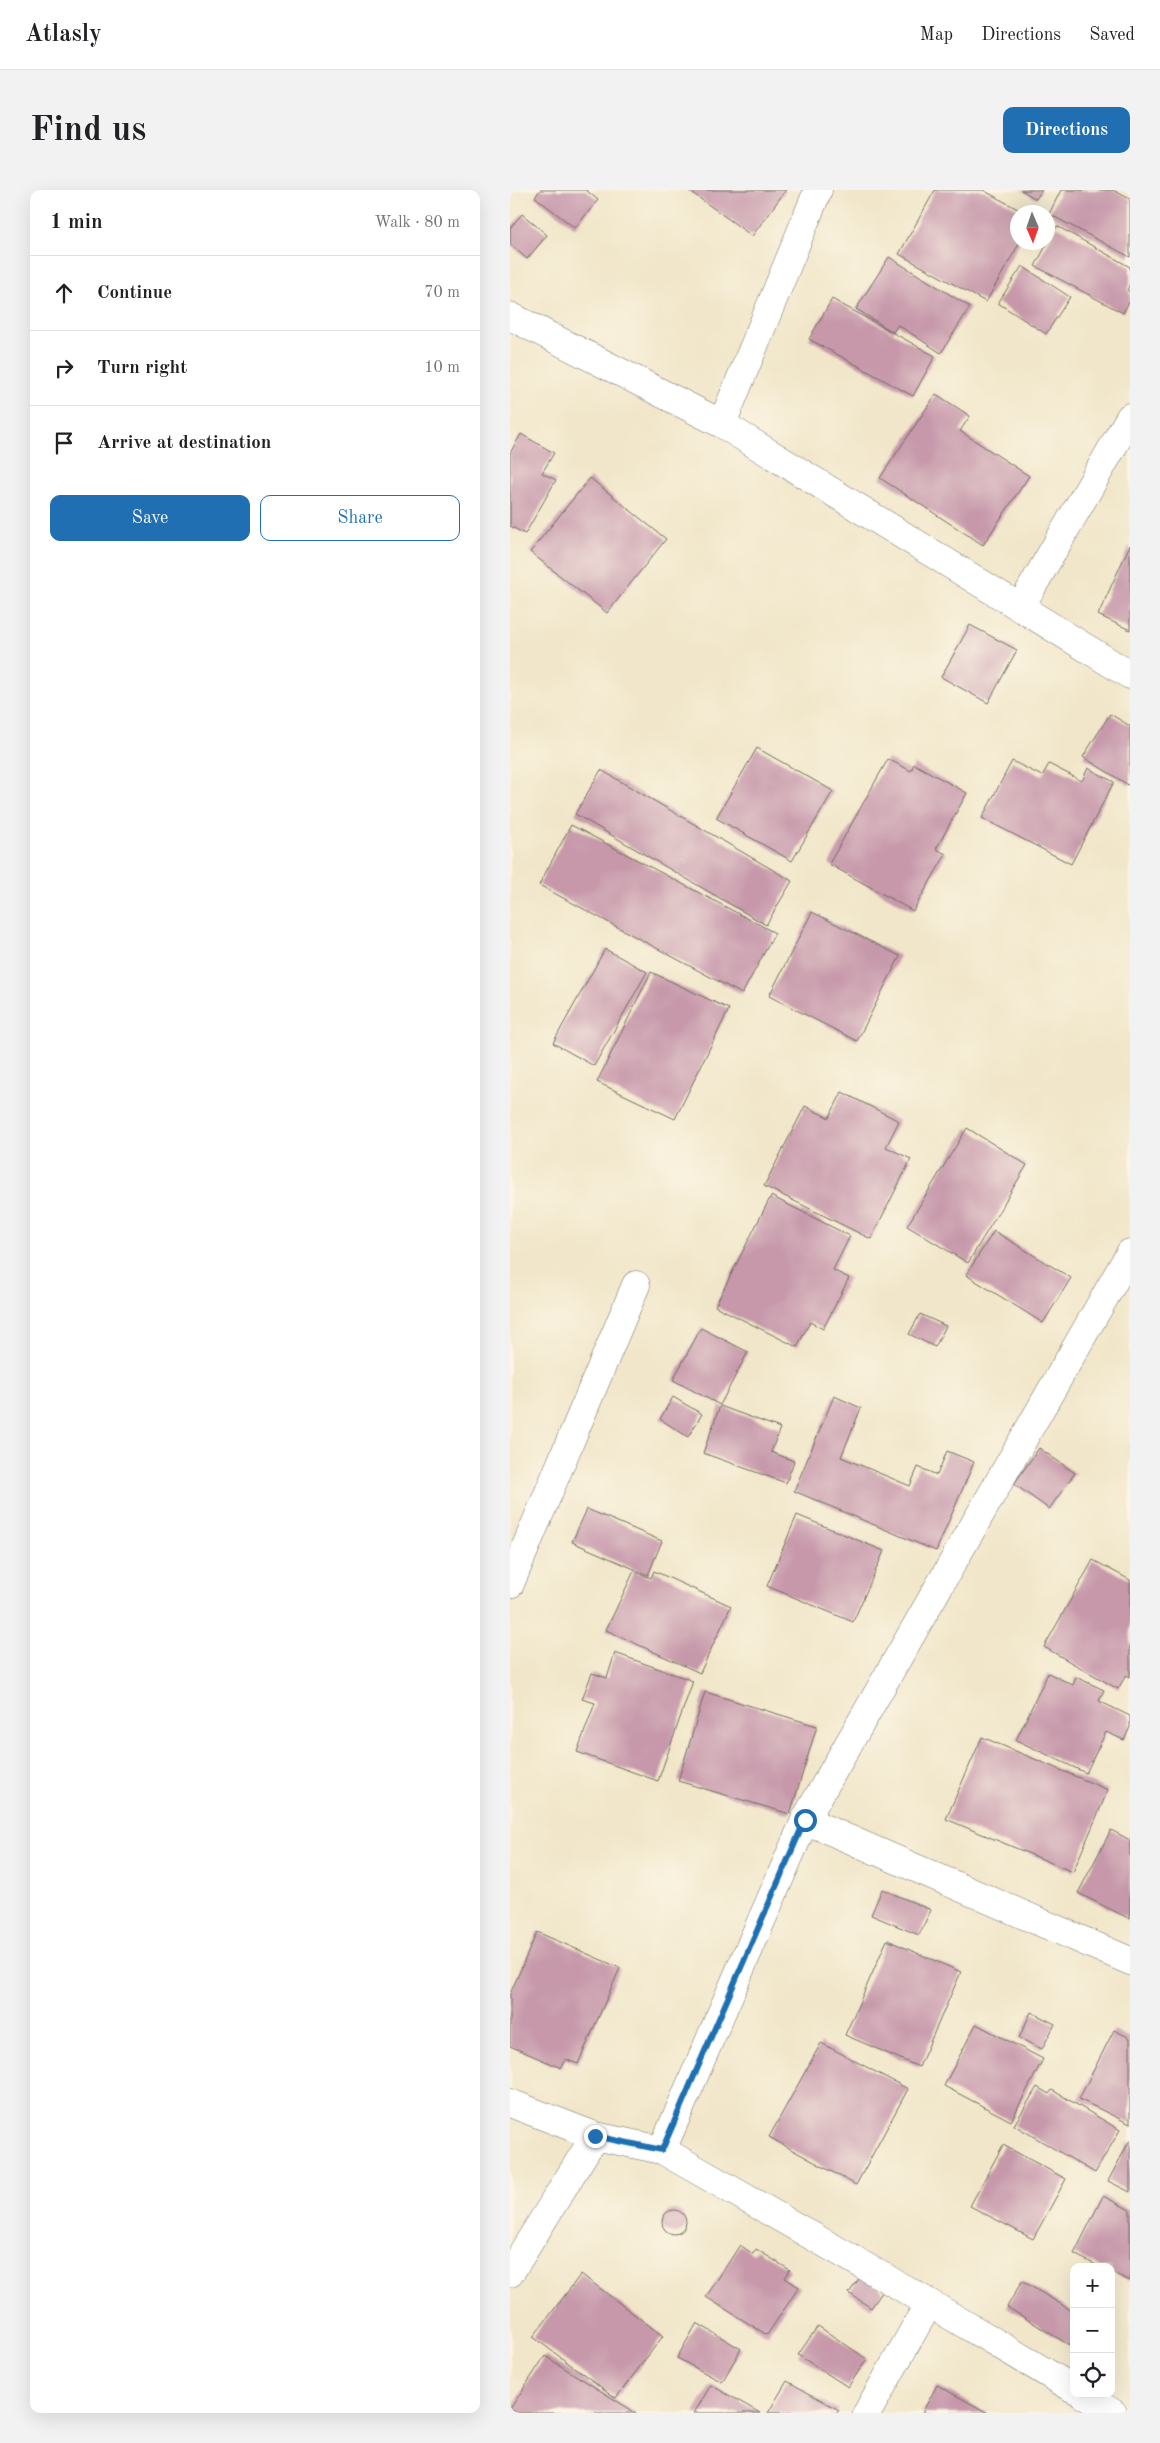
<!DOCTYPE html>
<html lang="en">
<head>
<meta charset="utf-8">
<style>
  body { margin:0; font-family:"Old Standard TT",serif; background:#f2f2f2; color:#202124 }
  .controls { position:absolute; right:15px; bottom:15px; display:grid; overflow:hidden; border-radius:10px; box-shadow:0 5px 20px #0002 }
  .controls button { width:45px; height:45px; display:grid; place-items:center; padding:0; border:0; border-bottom:1px solid #e0e0e0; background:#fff; color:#202124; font:25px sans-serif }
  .compass { position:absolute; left:500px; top:15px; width:45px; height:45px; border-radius:50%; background:#fff; box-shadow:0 5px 20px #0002; rotate:178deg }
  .stop { position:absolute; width:15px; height:15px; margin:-11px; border:4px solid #1f6fb2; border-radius:50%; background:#fff }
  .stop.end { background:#1f6fb2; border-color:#fff; box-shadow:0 1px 5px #0008 }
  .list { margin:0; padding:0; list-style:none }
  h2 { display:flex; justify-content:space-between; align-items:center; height:65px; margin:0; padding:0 20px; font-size:21px }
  h2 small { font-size:16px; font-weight:400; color:#757577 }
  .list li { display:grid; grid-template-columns:32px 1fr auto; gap:15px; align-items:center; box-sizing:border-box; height:75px; padding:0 20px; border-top:1px solid #e0e0e0 }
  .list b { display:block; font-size:19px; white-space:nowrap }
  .list em { font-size:16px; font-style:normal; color:#757577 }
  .actions { display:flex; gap:10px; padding:15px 20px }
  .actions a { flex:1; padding:11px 0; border:1px solid #1f6fb2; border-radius:10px; text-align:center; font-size:18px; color:#1f6fb2 }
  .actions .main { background:#1f6fb2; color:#fff }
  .icon { flex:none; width:28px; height:28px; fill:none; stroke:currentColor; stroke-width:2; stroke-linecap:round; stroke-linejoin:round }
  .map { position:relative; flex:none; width:620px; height:2223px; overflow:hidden; border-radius:10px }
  header { display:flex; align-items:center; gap:30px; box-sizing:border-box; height:70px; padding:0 25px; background:#fff; border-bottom:1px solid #e0e0e0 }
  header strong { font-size:24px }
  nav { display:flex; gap:28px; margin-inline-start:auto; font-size:18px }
  .intro { display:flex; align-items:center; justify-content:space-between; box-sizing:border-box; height:120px; padding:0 30px }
  h1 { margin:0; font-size:35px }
  .button { padding:12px 22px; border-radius:10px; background:#1f6fb2; color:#fff; font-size:18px; font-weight:700 }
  main { display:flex; gap:30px; padding:0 30px }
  aside { flex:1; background:#fff; border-radius:10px; box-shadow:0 5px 20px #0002 }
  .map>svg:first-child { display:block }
</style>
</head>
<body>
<header>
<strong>Atlasly</strong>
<nav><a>Map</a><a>Directions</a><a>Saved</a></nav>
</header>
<div class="intro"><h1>Find us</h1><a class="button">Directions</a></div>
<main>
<aside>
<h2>1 min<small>Walk · 80 m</small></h2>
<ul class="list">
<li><svg class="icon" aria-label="ahead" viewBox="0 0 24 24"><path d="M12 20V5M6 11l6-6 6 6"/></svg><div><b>Continue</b></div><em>70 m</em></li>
<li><svg class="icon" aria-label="right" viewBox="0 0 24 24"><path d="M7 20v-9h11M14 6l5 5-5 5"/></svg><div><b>Turn right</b></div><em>10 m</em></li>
<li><svg class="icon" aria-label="arrive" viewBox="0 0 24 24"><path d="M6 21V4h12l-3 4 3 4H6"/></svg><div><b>Arrive at destination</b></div></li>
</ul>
<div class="actions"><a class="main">Save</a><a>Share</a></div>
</aside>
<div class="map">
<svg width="620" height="2223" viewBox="0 0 620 2223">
  <rect width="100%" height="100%" fill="#fcf5e5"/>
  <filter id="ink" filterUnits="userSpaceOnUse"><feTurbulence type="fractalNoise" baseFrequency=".02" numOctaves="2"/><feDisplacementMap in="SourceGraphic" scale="10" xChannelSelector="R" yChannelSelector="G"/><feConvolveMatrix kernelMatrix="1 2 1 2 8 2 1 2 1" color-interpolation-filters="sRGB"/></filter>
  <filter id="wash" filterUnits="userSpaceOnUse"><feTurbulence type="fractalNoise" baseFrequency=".0096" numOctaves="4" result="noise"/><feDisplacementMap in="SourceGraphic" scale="20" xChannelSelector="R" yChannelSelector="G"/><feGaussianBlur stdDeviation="1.12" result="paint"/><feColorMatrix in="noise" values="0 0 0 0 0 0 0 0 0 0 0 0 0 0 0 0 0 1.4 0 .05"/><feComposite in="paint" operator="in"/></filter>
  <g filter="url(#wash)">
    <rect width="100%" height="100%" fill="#f1e6c9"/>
    <g id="blocks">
      <!-- building -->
      <path fill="#c698aa" d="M 30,0 L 76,0 L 88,10 L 65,38 L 25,7 Z
        M 178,0 L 276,0 L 242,46 Z
        M 425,0 L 473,0 L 513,22 L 508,22 L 508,52 L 510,52 L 476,112 L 389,64 Z
        M 511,0 L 532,0 L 526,9 Z
        M 551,0 L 603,0 L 620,9 L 620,67 L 539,24 Z
        M 12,24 L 37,45 L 17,69 L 0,54 L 0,38 Z
        M 547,36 L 620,77 L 620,94 L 617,100 L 620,102 L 620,110 L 613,123 L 525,76 Z
        M 379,67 L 460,117 L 431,163 L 388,135 L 383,142 L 346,119 Z
        M 512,76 L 560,107 L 536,144 L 488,113 Z
        M 322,109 L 425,166 L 403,206 L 299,149 Z
        M 426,204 L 460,226 L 450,241 L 519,286 L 473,355 L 370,288 Z
        M 11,244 L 44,263 L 32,283 L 46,290 L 15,344 L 0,336 L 0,263 Z
        M 80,288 L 156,349 L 97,423 L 20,362 Z
        M 620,355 L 620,440 L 588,425 Z
        M 460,435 L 507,460 L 478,513 L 431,487 Z
        M 600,524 L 620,536 L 620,596 L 573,567 Z
        M 247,558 L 323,601 L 282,671 L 206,628 Z
        M 378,569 L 401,581 L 404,574 L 457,603 L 426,659 L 436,664 L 403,721 L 319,674 Z
        M 502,571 L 532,586 L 539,574 L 572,591 L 578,578 L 604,592 L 561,674 L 472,628 Z
        M 91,580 L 282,691 L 256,735 L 65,624 Z
        M 61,635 L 265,743 L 232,804 L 29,695 Z
        M 302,722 L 390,766 L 347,851 L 259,806 Z
        M 95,759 L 137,782 L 84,876 L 43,853 Z
        M 141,782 L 219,819 L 165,929 L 87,892 Z
        M 332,902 L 389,931 L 376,957 L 401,969 L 361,1049 L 254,996 L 295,916 L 319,928 Z
        M 457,938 L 517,975 L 458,1073 L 397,1036 Z
        M 261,1006 L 340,1046 L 323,1080 L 339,1088 L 313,1139 L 300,1132 L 287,1157 L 205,1116 Z
        M 484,1041 L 561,1088 L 533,1133 L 456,1085 Z
        M 410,1124 L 436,1136 L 425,1157 L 399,1144 Z
        M 191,1138 L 238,1162 L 210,1215 L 163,1190 Z
        M 324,1206 L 351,1218 L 331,1267 L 400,1296 L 408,1277 L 427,1285 L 437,1261 L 464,1272 L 426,1361 L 284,1301 Z
        M 163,1207 L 192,1224 L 178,1247 L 150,1229 Z
        M 210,1216 L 270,1238 L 261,1262 L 284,1271 L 276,1293 L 193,1263 Z
        M 529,1258 L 565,1283 L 539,1319 L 504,1294 Z
        M 77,1319 L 152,1351 L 138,1385 L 62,1352 Z
        M 287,1325 L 374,1361 L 343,1432 L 257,1396 Z
        M 583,1370 L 620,1390 L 620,1487 L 616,1485 L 608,1499 L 534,1457 Z
        M 124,1381 L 141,1388 L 144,1381 L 221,1416 L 190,1483 L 96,1440 Z
        M 105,1463 L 183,1491 L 148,1591 L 67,1562 L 85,1513 L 72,1509 L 82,1483 L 97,1488 Z
        M 538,1483 L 563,1495 L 566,1487 L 594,1500 L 589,1511 L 620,1526 L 620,1537 L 614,1550 L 596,1542 L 576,1583 L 506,1550 Z
        M 195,1502 L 307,1536 L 280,1624 L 168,1591 Z
        M 472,1547 L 598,1600 L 563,1682 L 436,1629 Z
        M 601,1640 L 620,1650 L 620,1729 L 568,1703 Z
        M 372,1699 L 421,1720 L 409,1745 L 361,1725 Z
        M 27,1742 L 110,1778 L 68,1874 L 55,1869 L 51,1878 L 0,1856 L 0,1804 Z
        M 377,1750 L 451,1782 L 409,1877 L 335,1845 Z
        M 521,1822 L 545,1834 L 532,1859 L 509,1848 Z
        M 466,1834 L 533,1869 L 501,1931 L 434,1896 Z
        M 604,1840 L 620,1848 L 620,1934 L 569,1909 Z
        M 311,1853 L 398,1899 L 346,1995 L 259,1947 Z
        M 527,1897 L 539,1904 L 542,1900 L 610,1940 L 585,1983 L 504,1935 Z
        M 620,1950 L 620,2002 L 598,1991 Z
        M 493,1955 L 556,1989 L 523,2049 L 460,2016 Z
        M 593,2006 L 620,2020 L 620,2091 L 601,2082 L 601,2077 L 590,2077 L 564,2064 Z
        M152 2032a12 12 0 1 1 24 0a12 12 0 1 1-24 0Z
        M 230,2055 L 243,2064 L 246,2059 L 280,2080 L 275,2088 L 289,2097 L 257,2145 L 196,2107 Z
        M 71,2084 L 153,2146 L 106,2208 L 23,2147 Z
        M 351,2086 L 373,2101 L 361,2118 L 339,2103 Z
        M 512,2091 L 564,2122 L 564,2146 L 559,2155 L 497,2117 Z
        M 187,2133 L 231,2159 L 212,2192 L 167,2168 Z
        M 308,2136 L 357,2169 L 338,2197 L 288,2165 Z
        M 35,2166 L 126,2223 L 6,2223 L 0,2219 Z
        M 277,2191 L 329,2220 L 327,2223 L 258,2223 Z
        M 201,2195 L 250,2223 L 184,2223 Z
        M 427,2195 L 478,2223 L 412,2223 Z"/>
    </g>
  </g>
  <g filter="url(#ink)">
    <use href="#blocks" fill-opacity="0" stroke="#706c62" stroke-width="1"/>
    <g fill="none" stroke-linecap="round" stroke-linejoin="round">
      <!-- minor casing -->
      <g stroke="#706c62" stroke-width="29">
        <path id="minor" d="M 0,126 L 212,234 L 620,485
          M 212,234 L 308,0
          M 510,418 L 620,227
          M 0,1394 L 126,1095
          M 295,1630 L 620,1771
          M 0,1913 L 85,1946 L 152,1960 L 419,2113 L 564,2199
          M 152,1960 L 295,1630 L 620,1063
          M 0,2083 L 85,1946
          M 572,2204 L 603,2223
          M 357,2223 L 419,2113"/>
      </g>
      <!-- minor -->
      <use href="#minor" stroke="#fff" stroke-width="28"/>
    </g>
  </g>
  <g fill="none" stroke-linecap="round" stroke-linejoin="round" filter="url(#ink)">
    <!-- route -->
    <path stroke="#1f6fb2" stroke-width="6" d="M 85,1946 L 152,1960 L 295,1630"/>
  </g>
</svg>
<div class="controls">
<button>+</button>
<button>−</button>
<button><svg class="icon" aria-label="locate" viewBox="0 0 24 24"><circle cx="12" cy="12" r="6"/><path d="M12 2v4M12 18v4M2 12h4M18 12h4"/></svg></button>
</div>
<svg class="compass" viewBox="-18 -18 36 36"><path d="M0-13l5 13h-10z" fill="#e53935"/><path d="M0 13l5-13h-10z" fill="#757577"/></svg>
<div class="stop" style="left:295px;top:1630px"></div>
<div class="stop end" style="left:85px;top:1946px"></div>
</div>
</main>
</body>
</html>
